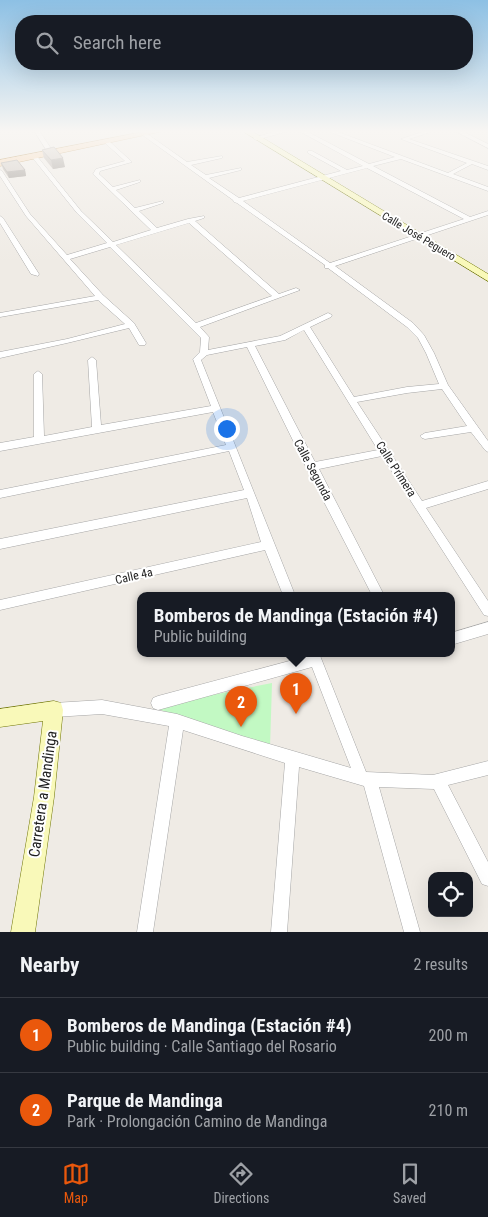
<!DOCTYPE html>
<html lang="en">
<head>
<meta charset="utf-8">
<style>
  body { margin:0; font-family:"Roboto Condensed",sans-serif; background:#20242c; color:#f1f3f6 }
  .controls { position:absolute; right:15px; bottom:15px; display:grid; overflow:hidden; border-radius:10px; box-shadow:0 5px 20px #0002 }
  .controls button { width:45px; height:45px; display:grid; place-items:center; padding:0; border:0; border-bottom:1px solid #363941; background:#171b24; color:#f1f3f6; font:25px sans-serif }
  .you { position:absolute; left:226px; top:428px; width:18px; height:18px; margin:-12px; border:4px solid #fff; border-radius:50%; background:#1a73e8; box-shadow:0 0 0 8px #1a73e833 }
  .badge { display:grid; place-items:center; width:32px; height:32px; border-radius:50%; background:#ea580c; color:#fff; font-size:16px; font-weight:700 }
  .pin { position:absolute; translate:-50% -41px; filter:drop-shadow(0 1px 2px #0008) }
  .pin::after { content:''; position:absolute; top:26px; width:18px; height:15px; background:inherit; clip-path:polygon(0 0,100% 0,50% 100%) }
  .popup { position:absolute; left:137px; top:592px; width:318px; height:65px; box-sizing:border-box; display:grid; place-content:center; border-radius:10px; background:#171b24; filter:drop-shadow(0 1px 4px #0005); font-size:16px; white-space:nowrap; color:#9ea1a6 }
  .popup b { font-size:19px; color:#f1f3f6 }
  .popup::after { content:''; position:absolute; left:50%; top:100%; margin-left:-10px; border:10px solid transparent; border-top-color:#171b24 }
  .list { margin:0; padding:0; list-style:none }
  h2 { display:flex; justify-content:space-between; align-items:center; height:65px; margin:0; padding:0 20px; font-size:21px }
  h2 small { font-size:16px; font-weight:400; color:#9ea1a6 }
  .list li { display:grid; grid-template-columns:32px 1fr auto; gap:15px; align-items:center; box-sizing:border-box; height:75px; padding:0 20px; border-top:1px solid #363941 }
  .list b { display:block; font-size:19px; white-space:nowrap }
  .list p { margin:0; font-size:16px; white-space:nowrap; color:#9ea1a6 }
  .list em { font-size:16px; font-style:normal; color:#9ea1a6 }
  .icon { flex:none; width:28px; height:28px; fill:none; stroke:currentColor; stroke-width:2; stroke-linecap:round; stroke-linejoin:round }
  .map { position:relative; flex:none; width:488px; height:932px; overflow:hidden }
  .search { position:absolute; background:#171b24; box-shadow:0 5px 20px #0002; left:15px; right:15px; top:15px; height:55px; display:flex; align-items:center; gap:12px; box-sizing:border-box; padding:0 18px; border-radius:20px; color:#9ea1a6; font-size:19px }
  .sheet { height:215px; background:#171b24 }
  nav { display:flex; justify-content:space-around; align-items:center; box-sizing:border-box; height:70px; border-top:1px solid #363941; background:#171b24; font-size:14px; color:#9ea1a6 }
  nav a { display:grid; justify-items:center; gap:2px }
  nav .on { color:#ea580c }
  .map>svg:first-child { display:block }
</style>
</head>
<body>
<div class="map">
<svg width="488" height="932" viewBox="0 0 488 932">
  <rect width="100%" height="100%" fill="#efebe5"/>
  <!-- park -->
  <path fill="#c2f9c3" d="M 272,683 L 270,747 L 152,707 Z"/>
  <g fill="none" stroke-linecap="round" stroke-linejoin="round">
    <!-- street casing -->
    <g stroke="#a6a6a6" stroke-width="1">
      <path id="street" d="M 35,132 L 40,132 L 52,150 L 51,151 L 47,151 Z
        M 274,132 L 285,132 L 256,140 L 253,138 Z
        M 301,132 L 308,132 L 369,164 L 395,157 L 330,132 L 338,132 L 448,173 L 467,163 L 401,139 L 422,132 L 431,132 L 409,139 L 488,166 L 488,170 L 472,164 L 453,174 L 488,187 L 488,191 L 401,159 L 373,166 L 470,217 L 488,211 L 488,215 L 335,266 L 413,323 L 424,335 L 434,353 L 448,385 L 488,441 L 488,452 L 485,450 L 471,432 L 425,439 L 422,438 L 420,436 L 425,433 L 467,426 L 442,389 L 407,393 L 357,402 L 422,501 L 488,481 L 488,489 L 426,508 L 488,601 L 488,616 L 484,615 L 382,456 L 319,469 L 384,595 L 372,595 L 306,467 L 247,347 L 207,355 L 201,360 L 295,595 L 283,595 L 265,550 L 0,610 L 0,600 L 261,542 L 247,498 L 0,549 L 0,539 L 244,490 L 229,451 L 0,498 L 0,490 L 226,445 L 213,412 L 0,451 L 0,443 L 34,437 L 34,374 L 38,371 L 42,374 L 44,436 L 92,427 L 88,360 L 92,357 L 96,360 L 101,425 L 211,406 L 193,359 L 200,352 L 201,338 L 110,247 L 70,259 L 103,295 L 134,323 L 146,343 L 145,345 L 139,345 L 129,328 L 67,343 L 0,358 L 0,352 L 67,339 L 125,324 L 98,300 L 0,317 L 0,313 L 95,296 L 26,216 L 0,176 L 0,170 L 2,171 L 30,214 L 67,255 L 107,243 L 77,213 L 32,157 L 32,155 L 36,155 L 81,211 L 113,242 L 151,230 L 93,174 L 96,169 L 125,161 L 104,142 L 109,141 L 132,162 L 100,171 L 99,174 L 113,187 L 140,180 L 140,182 L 116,190 L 135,208 L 163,201 L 163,203 L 139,211 L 157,228 L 188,219 L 204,216 L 204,218 L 195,221 L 279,294 L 296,288 L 300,290 L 200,327 L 209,337 L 208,350 L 280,336 L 328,313 L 332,315 L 331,317 L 310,327 L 354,397 L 407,387 L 439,384 L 426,353 L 418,338 L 407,327 L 328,268 L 325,268 L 325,265 L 237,203 L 234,202 L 233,200 L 141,134 L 146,133 L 187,162 L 222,156 L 222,158 L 191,165 L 206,175 L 241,168 L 241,170 L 209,178 L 239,198 L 341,171 L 308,153 L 308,151 L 312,151 L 347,170 L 363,166 ZM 367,168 L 464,219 L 330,263 L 243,201 ZM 189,223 L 272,296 L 196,323 L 116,245 ZM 304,330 L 378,450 L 315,462 L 255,346 L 285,340 Z
        M 457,132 L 464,132 L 488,144 L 488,148 Z
        M 0,216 L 3,218 L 39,274 L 38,276 L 31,274 L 0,223 Z
        M 488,622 L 488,634 L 451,645 L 451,633 Z
        M 307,653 L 319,653 L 366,772 L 433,775 L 488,761 L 488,775 L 448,785 L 488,862 L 488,886 L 482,884 L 434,789 L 379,787 L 420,932 L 404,932 L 364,786 L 299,767 L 287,932 L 271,932 L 285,763 L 183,730 L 153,932 L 137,932 L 169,726 L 102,714 L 54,717 L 49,715 L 47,710 L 49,705 L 54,703 L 102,700 L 177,714 L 242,736 L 351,768 L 312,667 L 158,710 L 153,708 L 151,703 L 153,698 L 158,696 L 308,656 Z"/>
    </g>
    <!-- secondary casing -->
    <g stroke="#707605" stroke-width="1">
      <path id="secondary" d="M 244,132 L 253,132 L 488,274 L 488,281 Z
        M 54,701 L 61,703 L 63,710 L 54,797 L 35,932 L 11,932 L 34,797 L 43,721 L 0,727 L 0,709 Z"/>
    </g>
    <!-- primary casing -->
    <g stroke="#995e01" stroke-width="1">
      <path id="primary" d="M 142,132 L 159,132 L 0,166 L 0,160 Z"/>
    </g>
    <!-- street -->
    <use href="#street" fill="#fff" fill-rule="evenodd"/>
    <!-- secondary -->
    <use href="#secondary" fill="#f9f9b9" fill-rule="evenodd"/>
    <!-- primary -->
    <use href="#primary" fill="#fbce9e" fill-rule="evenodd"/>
  </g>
  <!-- wall -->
  <path fill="#a9a19b" d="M 42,150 L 65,167 L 53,169 L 44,158 Z
    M 1,163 L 25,170 L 26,176 L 9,178 L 3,169 Z"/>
  <!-- shaded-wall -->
  <path fill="#89837e" d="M 63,158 L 65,167 L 53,169 L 51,160 Z
    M 25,170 L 26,176 L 9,178 L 7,172 Z"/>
  <!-- building -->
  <path fill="#c4bbb4" stroke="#89837e" d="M 54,147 L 63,158 L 51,160 L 42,150 Z
    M 17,160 L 25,170 L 7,172 L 1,163 Z"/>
  <!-- sky -->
  <linearGradient id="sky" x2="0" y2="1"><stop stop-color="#8dc0e4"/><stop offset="0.5" stop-color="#f8f6f3"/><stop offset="1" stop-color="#f8f6f3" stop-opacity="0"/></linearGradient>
  <rect width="488" height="263" fill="url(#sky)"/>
  <g text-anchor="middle" stroke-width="4" stroke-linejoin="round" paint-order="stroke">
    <!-- far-street labels -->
    <g font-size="11" fill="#1f1f1f" stroke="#fff">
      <text transform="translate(419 236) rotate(31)" y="4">Calle José Peguero</text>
    </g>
    <!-- street labels -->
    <g font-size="12" fill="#1f1f1f" stroke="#fff">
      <text transform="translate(396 469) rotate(57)" y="4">Calle Primera</text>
      <text transform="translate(313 470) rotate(62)" y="4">Calle Segunda</text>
      <text transform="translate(134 576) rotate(-13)" y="4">Calle 4a</text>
    </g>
    <!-- near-street labels -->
    <g font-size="15" fill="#1f1f1f" stroke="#fff">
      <text transform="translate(43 794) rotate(-82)" y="5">Carretera a Mandinga</text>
    </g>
  </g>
</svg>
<div class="controls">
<button><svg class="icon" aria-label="locate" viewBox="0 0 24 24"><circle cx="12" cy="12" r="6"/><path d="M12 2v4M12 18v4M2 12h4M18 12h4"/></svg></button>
</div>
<div class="you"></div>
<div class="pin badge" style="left:296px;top:714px">1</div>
<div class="popup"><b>Bomberos de Mandinga (Estación #4)</b>Public building</div>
<div class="pin badge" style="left:241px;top:727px">2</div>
<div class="search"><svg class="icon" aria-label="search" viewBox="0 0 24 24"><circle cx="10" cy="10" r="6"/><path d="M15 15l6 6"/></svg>Search here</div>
</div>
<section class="sheet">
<h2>Nearby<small>2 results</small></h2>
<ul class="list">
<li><span class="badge">1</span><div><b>Bomberos de Mandinga (Estación #4)</b><p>Public building · Calle Santiago del Rosario</p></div><em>200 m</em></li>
<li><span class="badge">2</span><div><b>Parque de Mandinga</b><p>Park · Prolongación Camino de Mandinga</p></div><em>210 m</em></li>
</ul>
</section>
<nav>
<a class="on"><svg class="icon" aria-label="map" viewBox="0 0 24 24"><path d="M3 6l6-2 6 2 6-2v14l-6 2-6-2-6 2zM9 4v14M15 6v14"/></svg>Map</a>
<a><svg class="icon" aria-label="directions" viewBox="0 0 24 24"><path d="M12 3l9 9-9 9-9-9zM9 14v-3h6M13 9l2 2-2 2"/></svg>Directions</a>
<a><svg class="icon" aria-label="saved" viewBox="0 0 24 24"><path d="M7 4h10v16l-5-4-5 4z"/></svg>Saved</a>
</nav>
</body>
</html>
